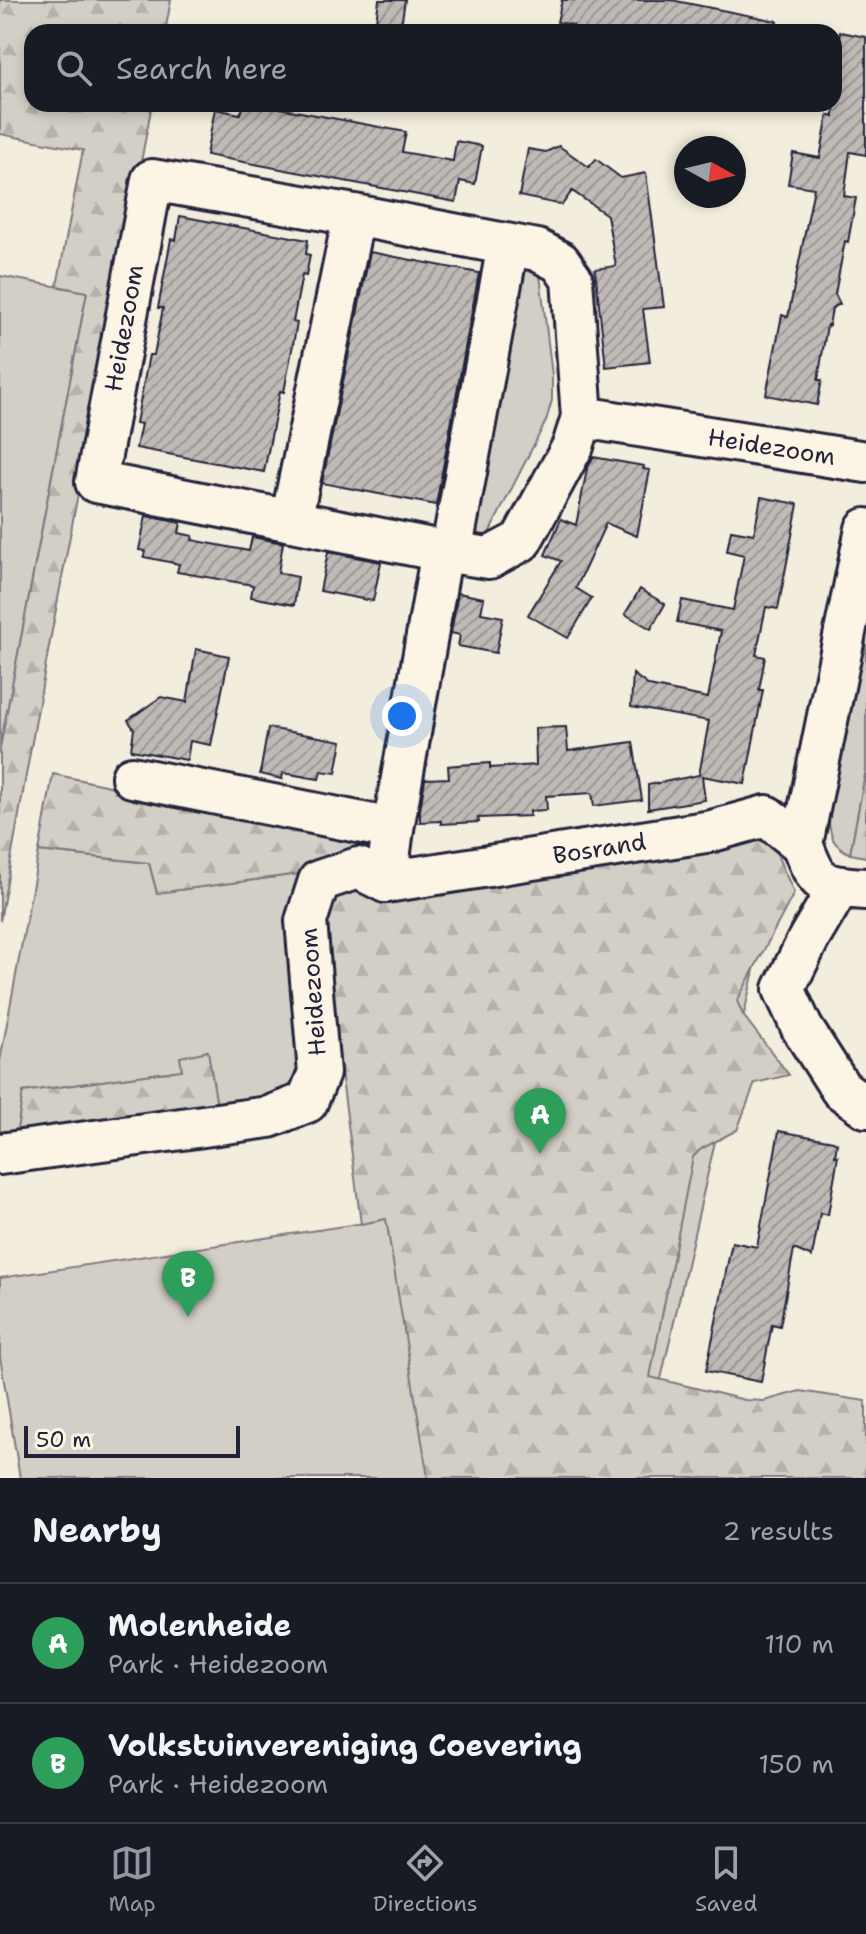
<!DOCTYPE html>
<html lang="en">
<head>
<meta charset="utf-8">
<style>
  body { margin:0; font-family:"Shantell Sans",sans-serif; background:#242831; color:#f1f3f6 }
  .compass { position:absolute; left:674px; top:136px; width:72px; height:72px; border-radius:50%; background:#171b24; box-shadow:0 4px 12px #0003; rotate:98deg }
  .scale { position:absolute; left:24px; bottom:20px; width:216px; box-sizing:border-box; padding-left:8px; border:4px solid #22223b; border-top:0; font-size:22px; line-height:28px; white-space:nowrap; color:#22223b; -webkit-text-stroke:6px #fcf5e5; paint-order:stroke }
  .you { position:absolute; left:402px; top:716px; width:28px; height:28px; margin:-20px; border:6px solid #fff; border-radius:50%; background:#1a73e8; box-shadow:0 0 0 12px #1a73e833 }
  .badge { display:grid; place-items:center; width:52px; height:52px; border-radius:50%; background:#9495a2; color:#fff; font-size:26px; font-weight:700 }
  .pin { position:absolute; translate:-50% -66px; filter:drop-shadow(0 2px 4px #0008) }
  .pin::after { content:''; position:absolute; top:42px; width:28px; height:24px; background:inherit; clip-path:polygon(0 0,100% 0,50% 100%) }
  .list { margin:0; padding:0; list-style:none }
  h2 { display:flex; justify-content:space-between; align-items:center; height:104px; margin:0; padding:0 32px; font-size:34px }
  h2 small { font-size:26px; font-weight:400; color:#9ea1a6 }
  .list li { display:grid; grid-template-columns:52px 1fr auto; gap:24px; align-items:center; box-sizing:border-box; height:120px; padding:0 32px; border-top:2px solid #363941 }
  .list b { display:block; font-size:30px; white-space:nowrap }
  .list p { margin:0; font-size:26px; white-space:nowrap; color:#9ea1a6 }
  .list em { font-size:26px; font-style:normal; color:#9ea1a6 }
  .icon { flex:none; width:44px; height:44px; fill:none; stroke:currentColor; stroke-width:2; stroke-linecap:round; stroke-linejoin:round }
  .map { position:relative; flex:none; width:866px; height:1478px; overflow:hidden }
  .search { position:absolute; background:#171b24; box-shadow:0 4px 12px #0003; left:24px; right:24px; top:24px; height:88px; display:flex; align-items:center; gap:20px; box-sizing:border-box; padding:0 28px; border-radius:24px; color:#9ea1a6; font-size:30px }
  .sheet { height:344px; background:#171b24 }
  nav { display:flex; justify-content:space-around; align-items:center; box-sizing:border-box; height:112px; border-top:2px solid #363941; background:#171b24; font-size:22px; color:#9ea1a6 }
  nav a { display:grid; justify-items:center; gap:4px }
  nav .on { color:#9495a2 }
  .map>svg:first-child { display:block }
</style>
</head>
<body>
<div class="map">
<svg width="866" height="1478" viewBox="0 0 866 1478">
  <defs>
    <pattern id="forest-firs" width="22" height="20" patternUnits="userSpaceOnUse" patternTransform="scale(2)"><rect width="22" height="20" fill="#d4cfc6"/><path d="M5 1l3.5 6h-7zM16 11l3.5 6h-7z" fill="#b6b1ab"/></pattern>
    <pattern id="building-hatch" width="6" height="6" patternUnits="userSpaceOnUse" patternTransform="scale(2)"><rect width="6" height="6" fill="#bfbab6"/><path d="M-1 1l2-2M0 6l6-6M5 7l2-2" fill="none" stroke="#9b9795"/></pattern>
  </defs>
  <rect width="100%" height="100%" fill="#f3edde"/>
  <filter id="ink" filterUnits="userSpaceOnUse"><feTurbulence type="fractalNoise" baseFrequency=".0125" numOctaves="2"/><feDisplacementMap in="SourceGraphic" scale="16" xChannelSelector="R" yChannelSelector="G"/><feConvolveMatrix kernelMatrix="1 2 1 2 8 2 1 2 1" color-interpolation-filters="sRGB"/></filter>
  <g filter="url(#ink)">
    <!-- green -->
    <path fill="#d4cfc6" stroke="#7b7880" stroke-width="2" d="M 532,259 L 540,275 L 552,376 L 552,400 L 546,421 L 486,539 L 473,541 L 520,266 Z
      M 0,276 L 87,292 L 0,748 Z
      M 866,630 L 866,770 L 850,854 C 830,843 831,837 828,815 Z
      M 782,847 L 656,1401 L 866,1478 L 20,1478 L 0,1357 L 0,1278 L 377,1221 L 339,906 Z
      M 39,851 L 149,863 L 157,893 L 313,872 L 315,1068 L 296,1095 L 217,1106 L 207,1051 L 183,1070 L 24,1092 L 16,1136 L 0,1138 L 0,1061 Z"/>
    <!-- forest -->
    <path fill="url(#forest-firs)" stroke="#7b7880" stroke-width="2" d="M 0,0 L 171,0 L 165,32 L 32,32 L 32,104 L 152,104 L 50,641 L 0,921 L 0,748 L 87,292 L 57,286 L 83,150 L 0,134 Z
      M 866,770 L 866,857 L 850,854 Z
      M 53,774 L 133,791 L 132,800 L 366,842 L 364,853 L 313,872 L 157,893 L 149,863 L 39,851 Z
      M 775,839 L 778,857 L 794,893 L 737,1001 L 743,1015 L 789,1075 L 755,1083 L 737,1130 L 701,1149 L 693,1157 L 650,1377 L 745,1400 L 764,1401 L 800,1391 L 866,1401 L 866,1478 L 428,1478 L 386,1219 L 361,1224 L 320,910 L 336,890 L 368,879 Z
      M 208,1051 L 217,1106 L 16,1136 L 23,1092 L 182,1070 L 180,1057 Z"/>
    <!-- building -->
    <path fill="url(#building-hatch)" stroke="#22223b" stroke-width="2" d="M 379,0 L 405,0 L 401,26 L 376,21 Z
      M 562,0 L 671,0 L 777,21 L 776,32 L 572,32 L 573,25 L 557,22 Z
      M 840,32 L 866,37 L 866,155 L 850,152 L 844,196 L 856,198 L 848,242 L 845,241 L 835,294 L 840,304 L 832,308 L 829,326 L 827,325 L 818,380 L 822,380 L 817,405 L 766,395 L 782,315 L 788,317 L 814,188 L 788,184 L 793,153 L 820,158 L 828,115 L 834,117 L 834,62 Z
      M 245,104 L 275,104 L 274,107 L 406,132 L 402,152 L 453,161 L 456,141 L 482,146 L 475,184 L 460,181 L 456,202 L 206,155 L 215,109 L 240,114 Z
      M 559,146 L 589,167 L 596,159 L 621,178 L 646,173 L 664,307 L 643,309 L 650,362 L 606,367 L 595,269 L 616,266 L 607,215 L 572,191 L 562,205 L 519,196 L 528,149 L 546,152 Z
      M 180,216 L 308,240 L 306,254 L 310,255 L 306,276 L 302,275 L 293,322 L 297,323 L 284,392 L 280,391 L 264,472 L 136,448 L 141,424 L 136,423 L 149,355 L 154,355 L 163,308 L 158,308 L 171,239 L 176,240 Z
      M 370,252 L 479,273 L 436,505 L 322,483 Z
      M 593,457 L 644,466 L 643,469 L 650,470 L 637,536 L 606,523 L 576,588 L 592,598 L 568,638 L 528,615 L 561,561 L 545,555 L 561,519 L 576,525 L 587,469 Z
      M 761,497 L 798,504 L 778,609 L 766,607 L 756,655 L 765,657 L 759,690 L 763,690 L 745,784 L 702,776 L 705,800 L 648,809 L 648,785 L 699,775 L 709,721 L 631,707 L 633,674 L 649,686 L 708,698 L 721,631 L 677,622 L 682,600 L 733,610 L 744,555 L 727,551 L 731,530 L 754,534 Z
      M 146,516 L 181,523 L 179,533 L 193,536 L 192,540 L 249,551 L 252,537 L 283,543 L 278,573 L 298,577 L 294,605 L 251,597 L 253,585 L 177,572 L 179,564 L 144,557 L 145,551 L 139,550 Z
      M 328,552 L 381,562 L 373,601 L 320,591 Z
      M 640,589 L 665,604 L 651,629 L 625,614 Z
      M 458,593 L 484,598 L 481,613 L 503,617 L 496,653 L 458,646 L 460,635 L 451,633 Z
      M 196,649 L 229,656 L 211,745 L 190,741 L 187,760 L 131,750 L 134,729 L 128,720 L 161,697 L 187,702 Z
      M 566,727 L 568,751 L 633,742 L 642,800 L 594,806 L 592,793 L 546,796 L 547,810 L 530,811 L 530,816 L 478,818 L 479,822 L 441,824 L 441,821 L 420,822 L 420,810 L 425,779 L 449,778 L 448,766 L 457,765 L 490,763 L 490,768 L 536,765 L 535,728 Z
      M 268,728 L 342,741 L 336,773 L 321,771 L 319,779 L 283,773 L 282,779 L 260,774 Z
      M 779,1131 L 833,1141 L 837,1143 L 835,1156 L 838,1156 L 828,1215 L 820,1213 L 812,1257 L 794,1249 L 780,1326 L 772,1324 L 761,1382 L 706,1371 L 732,1242 L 757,1247 Z"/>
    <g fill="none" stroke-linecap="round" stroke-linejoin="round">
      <!-- minor casing -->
      <g stroke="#22223b" stroke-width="46">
        <g id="minor">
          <path d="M 152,180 L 354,215 L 537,250 L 560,262 L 572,279 L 582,417 L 573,446 L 521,541 L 489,558 L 442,551 L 96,482 Z"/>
          <path id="s1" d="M 582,417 L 866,462"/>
          <path d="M 291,521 L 354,215"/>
          <path d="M 866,529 L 802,844 C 818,887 821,886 866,889"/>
          <path d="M 451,553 L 508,245"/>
          <path d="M 132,777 L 393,829"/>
          <path id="s2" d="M 386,882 L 712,831 L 766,816 L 802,844"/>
          <path d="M 839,887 L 809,938 L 784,989 L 802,1028 L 841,1089 L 866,1107"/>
          <path d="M 0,1154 L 269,1117 L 307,1102 L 319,1073 L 306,921 L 319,881 L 358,868 L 386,882 L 393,829 L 442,551"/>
        </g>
      </g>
      <!-- minor -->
      <use href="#minor" stroke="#fcf5e5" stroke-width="40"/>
    </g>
  </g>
  <g text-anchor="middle" stroke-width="6" stroke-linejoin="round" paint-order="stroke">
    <!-- street labels -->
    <g font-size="24" fill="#22223b" stroke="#fcf5e5">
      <text transform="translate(124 328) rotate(-80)" y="8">Heidezoom</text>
      <text dy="8" stroke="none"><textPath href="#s1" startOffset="192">Heidezoom</textPath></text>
      <text dy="8" stroke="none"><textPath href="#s2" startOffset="216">Bosrand</textPath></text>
      <text transform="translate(313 992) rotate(-94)" y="8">Heidezoom</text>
    </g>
  </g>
</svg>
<svg class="compass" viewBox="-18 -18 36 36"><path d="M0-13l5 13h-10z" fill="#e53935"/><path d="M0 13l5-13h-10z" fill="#9ea1a6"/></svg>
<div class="scale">50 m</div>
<div class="you"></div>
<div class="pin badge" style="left:540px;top:1154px;background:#2e9e5b">A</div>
<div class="pin badge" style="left:188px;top:1317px;background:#2e9e5b">B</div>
<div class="search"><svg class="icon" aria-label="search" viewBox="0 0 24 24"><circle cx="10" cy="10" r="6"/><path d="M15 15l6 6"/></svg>Search here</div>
</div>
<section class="sheet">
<h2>Nearby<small>2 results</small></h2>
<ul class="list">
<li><span class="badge" style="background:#2e9e5b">A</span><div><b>Molenheide</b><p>Park · Heidezoom</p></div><em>110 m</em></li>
<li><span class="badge" style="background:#2e9e5b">B</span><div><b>Volkstuinvereniging Coevering</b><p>Park · Heidezoom</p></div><em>150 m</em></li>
</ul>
</section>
<nav>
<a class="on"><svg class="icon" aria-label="map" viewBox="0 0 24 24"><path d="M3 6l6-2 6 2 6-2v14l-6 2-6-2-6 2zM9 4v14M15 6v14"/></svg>Map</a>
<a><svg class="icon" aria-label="directions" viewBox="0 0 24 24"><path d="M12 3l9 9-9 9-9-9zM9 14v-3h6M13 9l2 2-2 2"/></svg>Directions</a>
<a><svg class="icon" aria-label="saved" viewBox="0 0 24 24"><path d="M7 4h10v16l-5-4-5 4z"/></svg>Saved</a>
</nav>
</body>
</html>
